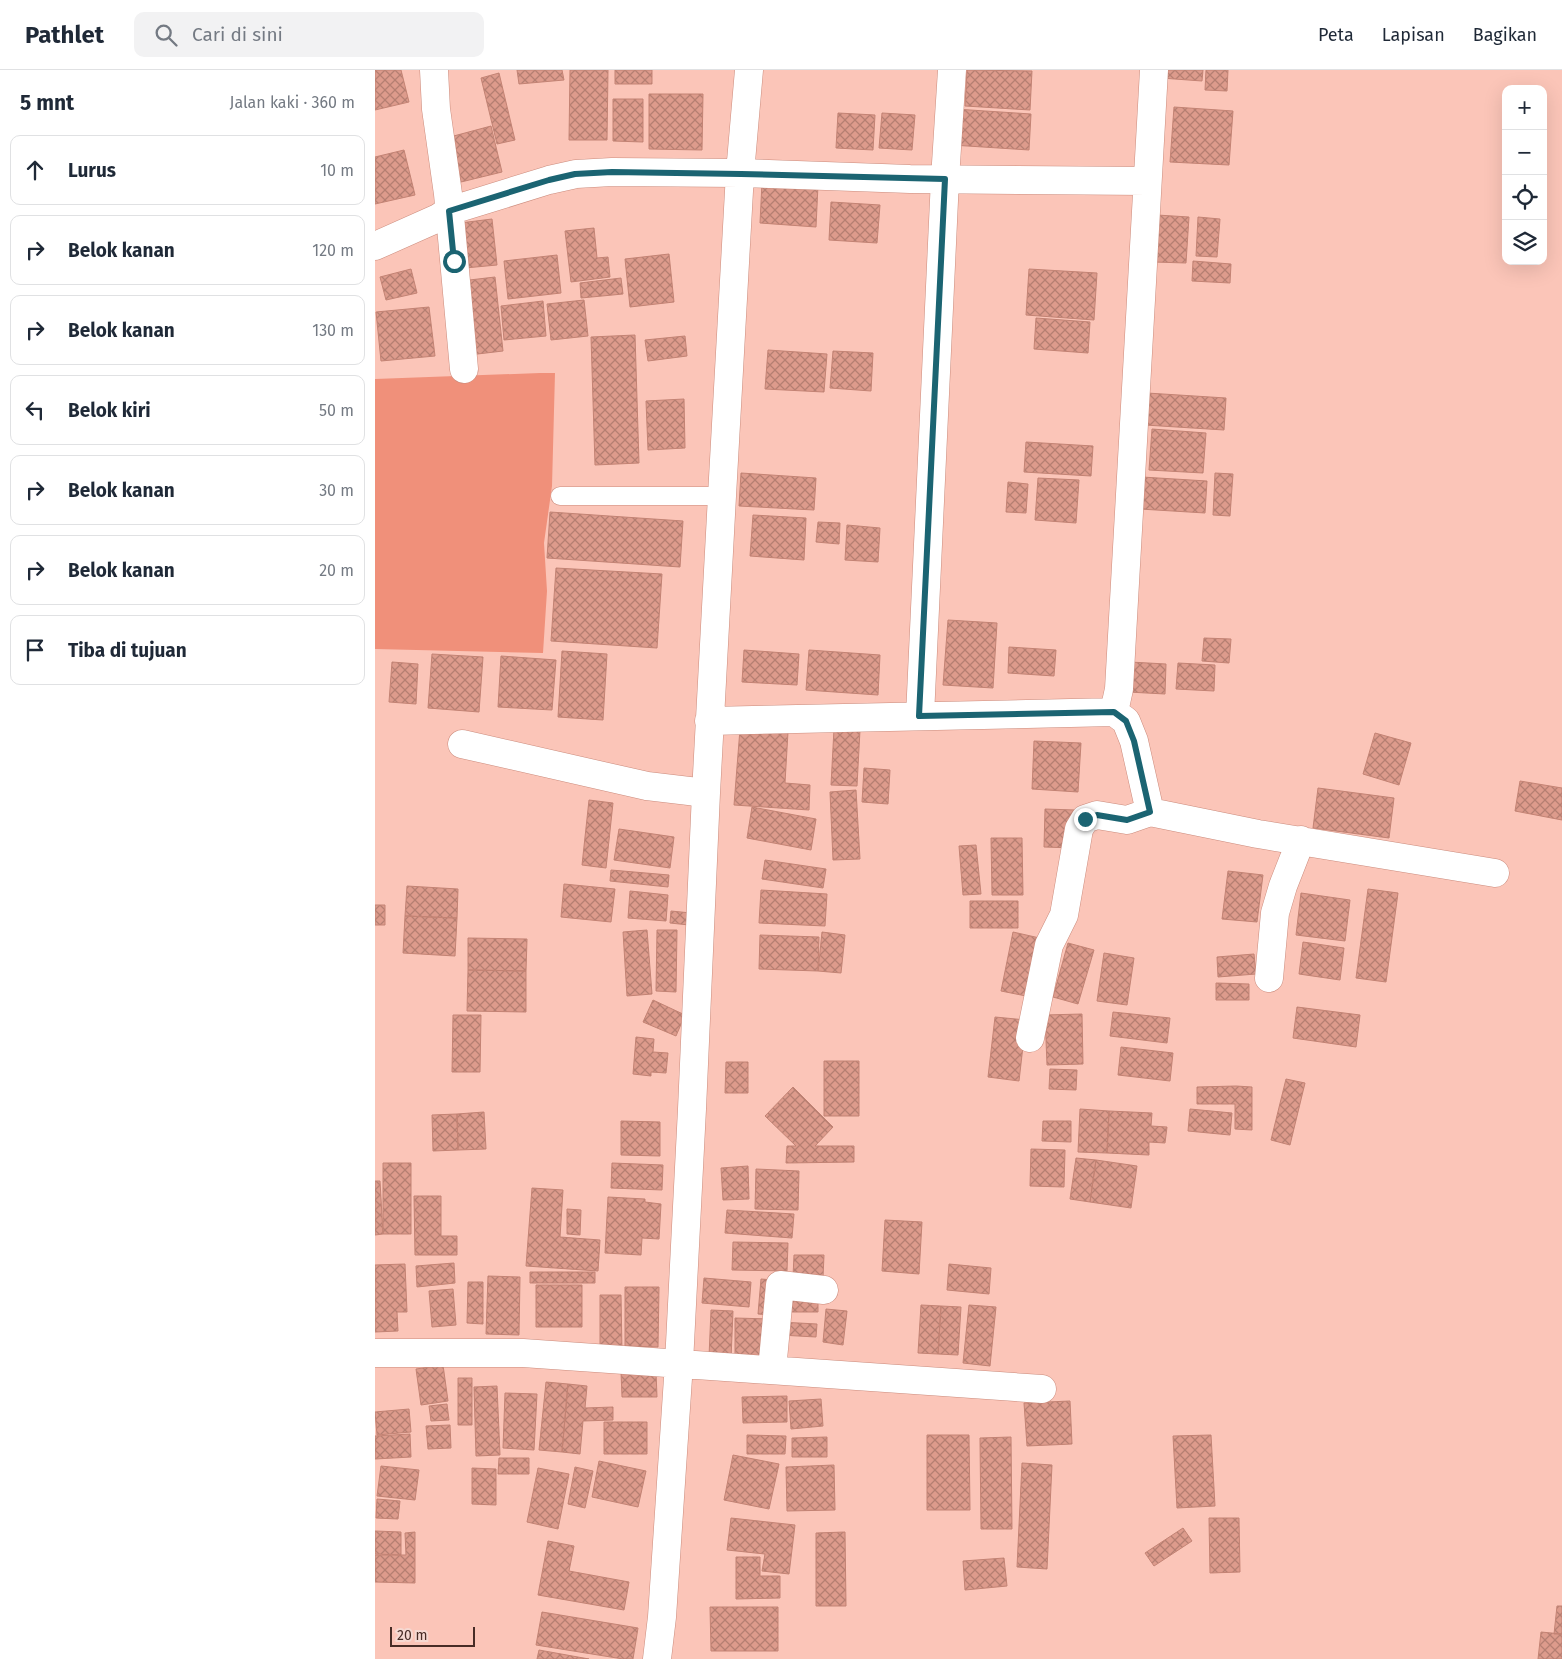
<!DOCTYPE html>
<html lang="id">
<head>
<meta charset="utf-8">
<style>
  body { margin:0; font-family:"Fira Sans",sans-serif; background:#f2f2f3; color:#1f2937 }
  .controls { position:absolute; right:15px; top:15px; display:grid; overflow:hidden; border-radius:10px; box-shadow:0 5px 20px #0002 }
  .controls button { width:45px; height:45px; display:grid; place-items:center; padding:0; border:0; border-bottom:1px solid #e0e1e3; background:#fff; color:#1f2937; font:25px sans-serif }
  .scale { position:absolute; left:15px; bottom:12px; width:85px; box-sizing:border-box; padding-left:5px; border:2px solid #472c26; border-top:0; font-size:14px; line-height:18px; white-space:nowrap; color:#472c26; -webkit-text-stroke:4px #f5d9d2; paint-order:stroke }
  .stop { position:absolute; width:15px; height:15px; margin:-11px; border:4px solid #1b6472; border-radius:50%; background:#fff }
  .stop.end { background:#1b6472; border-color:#fff; box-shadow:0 1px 5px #0008 }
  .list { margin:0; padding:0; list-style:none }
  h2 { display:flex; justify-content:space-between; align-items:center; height:65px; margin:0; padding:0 20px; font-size:21px }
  h2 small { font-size:16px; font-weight:400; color:#747a83 }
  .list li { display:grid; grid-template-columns:32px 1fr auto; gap:15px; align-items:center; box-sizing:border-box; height:70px; margin:0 10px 10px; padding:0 10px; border:1px solid #e0e1e3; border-radius:10px }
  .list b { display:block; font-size:19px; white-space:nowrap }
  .list em { font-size:16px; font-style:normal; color:#747a83 }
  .icon { flex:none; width:28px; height:28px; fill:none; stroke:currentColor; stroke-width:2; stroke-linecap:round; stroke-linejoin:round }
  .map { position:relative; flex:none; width:1187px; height:1589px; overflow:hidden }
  header { display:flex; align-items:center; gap:30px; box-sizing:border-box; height:70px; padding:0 25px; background:#fff; border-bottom:1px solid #e0e1e3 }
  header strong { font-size:24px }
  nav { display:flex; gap:28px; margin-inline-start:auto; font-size:18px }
  .search { width:350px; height:45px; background:#f2f2f3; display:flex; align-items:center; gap:12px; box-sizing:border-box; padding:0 18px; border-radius:10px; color:#747a83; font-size:19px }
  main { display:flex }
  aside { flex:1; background:#fff }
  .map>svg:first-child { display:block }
</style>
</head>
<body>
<header>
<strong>Pathlet</strong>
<div class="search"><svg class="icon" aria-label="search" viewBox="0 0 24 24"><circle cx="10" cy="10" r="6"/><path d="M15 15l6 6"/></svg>Cari di sini</div>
<nav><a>Peta</a><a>Lapisan</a><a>Bagikan</a></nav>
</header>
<main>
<aside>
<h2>5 mnt<small>Jalan kaki · 360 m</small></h2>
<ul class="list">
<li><svg class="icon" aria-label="ahead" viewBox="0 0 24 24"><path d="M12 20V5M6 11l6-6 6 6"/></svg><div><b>Lurus</b></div><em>10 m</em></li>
<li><svg class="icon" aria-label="right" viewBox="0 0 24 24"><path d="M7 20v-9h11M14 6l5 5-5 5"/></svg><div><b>Belok kanan</b></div><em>120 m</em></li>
<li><svg class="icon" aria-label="right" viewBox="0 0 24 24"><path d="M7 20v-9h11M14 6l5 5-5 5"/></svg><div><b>Belok kanan</b></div><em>130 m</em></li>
<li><svg class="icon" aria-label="left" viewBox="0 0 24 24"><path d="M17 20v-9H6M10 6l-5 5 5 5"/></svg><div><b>Belok kiri</b></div><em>50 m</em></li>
<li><svg class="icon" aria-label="right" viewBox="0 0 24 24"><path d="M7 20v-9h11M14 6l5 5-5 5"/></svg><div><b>Belok kanan</b></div><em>30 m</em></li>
<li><svg class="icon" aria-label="right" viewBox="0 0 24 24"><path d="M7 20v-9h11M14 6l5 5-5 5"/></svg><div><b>Belok kanan</b></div><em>20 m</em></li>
<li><svg class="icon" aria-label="arrive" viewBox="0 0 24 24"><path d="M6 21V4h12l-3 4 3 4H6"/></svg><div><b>Tiba di tujuan</b></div></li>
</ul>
</aside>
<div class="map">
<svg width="1187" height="1589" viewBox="0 0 1187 1589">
  <defs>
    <pattern id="building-cross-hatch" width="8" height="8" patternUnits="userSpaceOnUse" patternTransform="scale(1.25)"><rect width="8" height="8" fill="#dd9b8c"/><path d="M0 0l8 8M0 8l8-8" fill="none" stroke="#b57f72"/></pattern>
  </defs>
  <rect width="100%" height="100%" fill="#fbc5b8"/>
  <!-- garden -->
  <path fill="#f0907a" d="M 165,303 L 180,303 L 177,416 L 169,473 L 172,521 L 168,583 L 0,579 L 0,309 Z"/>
  <!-- building -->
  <path fill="url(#building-cross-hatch)" stroke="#c38374" d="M 0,0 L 26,0 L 34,32 L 0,40 Z
    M 142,0 L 187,0 L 189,10 L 144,14 Z
    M 195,0 L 233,0 L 232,70 L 194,70 Z
    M 240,0 L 277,0 L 277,14 L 240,14 Z
    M 592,0 L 657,1 L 655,40 L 590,36 Z
    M 786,0 L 828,0 L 827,11 L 786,8 Z
    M 831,0 L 853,0 L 852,21 L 830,20 Z
    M 124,3 L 140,70 L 122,74 L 106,8 Z
    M 274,24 L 328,24 L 327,80 L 274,79 Z
    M 238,29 L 268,29 L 268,72 L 238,71 Z
    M 799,37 L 858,41 L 854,95 L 795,92 Z
    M 580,39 L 656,44 L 654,80 L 577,75 Z
    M 463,43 L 500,45 L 498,80 L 461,78 Z
    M 507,43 L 540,45 L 537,80 L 504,78 Z
    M 116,56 L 127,102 L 86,112 L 75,67 Z
    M 29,80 L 40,125 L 0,134 L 0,87 Z
    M 387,112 L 443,115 L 441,157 L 385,153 Z
    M 456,132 L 505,135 L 502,173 L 454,170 Z
    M 782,145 L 814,147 L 811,193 L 779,192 Z
    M 823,147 L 845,149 L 842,187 L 821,186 Z
    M 117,149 L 122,195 L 90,198 L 85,153 Z
    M 219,158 L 222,188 L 233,187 L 235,207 L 196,212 L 190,161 Z
    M 294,184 L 299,232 L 255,237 L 250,189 Z
    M 182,185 L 186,223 L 133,229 L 129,191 Z
    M 818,191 L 856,194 L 855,213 L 817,211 Z
    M 36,199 L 42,223 L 11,230 L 5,207 Z
    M 654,199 L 722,203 L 719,250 L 651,245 Z
    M 120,207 L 128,281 L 94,285 L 86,211 Z
    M 246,208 L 248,224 L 206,228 L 205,213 Z
    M 209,230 L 213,266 L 176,270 L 172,234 Z
    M 168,231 L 171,266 L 129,270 L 126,236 Z
    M 54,237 L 60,286 L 6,291 L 1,242 Z
    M 661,248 L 715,252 L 713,283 L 659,279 Z
    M 260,265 L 264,393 L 220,395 L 216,267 Z
    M 310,266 L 312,286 L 273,291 L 270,270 Z
    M 393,280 L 452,284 L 449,322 L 390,319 Z
    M 458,281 L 498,283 L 496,321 L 455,318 Z
    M 772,323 L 851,328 L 849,360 L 770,355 Z
    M 309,329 L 310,378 L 273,380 L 271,331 Z
    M 777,359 L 831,363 L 828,403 L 774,400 Z
    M 651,372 L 718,376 L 716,406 L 649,402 Z
    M 366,403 L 441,408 L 439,440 L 364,436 Z
    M 840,403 L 858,404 L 855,446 L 838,445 Z
    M 767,407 L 832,411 L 830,443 L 765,439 Z
    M 663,408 L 704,410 L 701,453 L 660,450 Z
    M 633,412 L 653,414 L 651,443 L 631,442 Z
    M 175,442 L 308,451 L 305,497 L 172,488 Z
    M 378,445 L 431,448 L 429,490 L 375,486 Z
    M 443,452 L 465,453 L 464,474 L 441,472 Z
    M 472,455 L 505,458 L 503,492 L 470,490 Z
    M 181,498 L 287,504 L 282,578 L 176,571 Z
    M 573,550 L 622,553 L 618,618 L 568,615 Z
    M 829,568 L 856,569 L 854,593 L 827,591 Z
    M 634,577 L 681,580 L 679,606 L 633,603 Z
    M 369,580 L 424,584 L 422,615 L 367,612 Z
    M 434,580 L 505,585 L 503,625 L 431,620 Z
    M 187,581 L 232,584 L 228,650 L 183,647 Z
    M 57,584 L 108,587 L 104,642 L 53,638 Z
    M 126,586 L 181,590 L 177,640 L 123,637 Z
    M 17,592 L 43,594 L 41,634 L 14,632 Z
    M 755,592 L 791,594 L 790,624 L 753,622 Z
    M 803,593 L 840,595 L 839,621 L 801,619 Z
    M 365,659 L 413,662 L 410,713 L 435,715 L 434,740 L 359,735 Z
    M 459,659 L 485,660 L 482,716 L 456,715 Z
    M 1000,663 L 1036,673 L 1024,715 L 988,704 Z
    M 659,671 L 706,673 L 703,722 L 657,719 Z
    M 489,698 L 515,700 L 513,734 L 487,732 Z
    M 1145,711 L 1187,718 L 1187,750 L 1140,741 Z
    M 943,718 L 1019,728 L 1014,768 L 938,758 Z
    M 481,720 L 485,789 L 458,790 L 455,722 Z
    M 214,730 L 238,733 L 231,798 L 207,795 Z
    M 377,737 L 441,749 L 436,780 L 372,768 Z
    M 670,739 L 700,740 L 699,778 L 669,777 Z
    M 244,759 L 299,767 L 295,798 L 239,790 Z
    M 616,768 L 647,768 L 648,825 L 617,825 Z
    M 601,775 L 606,824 L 588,825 L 584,776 Z
    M 390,790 L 451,799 L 448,818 L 387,809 Z
    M 236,800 L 294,805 L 293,817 L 235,811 Z
    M 853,801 L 888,805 L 882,852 L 847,849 Z
    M 189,814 L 240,819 L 236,852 L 186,847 Z
    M 32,816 L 83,819 L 82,848 L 30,846 Z
    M 993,819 L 1023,823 L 1011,912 L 981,908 Z
    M 386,820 L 452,824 L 450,856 L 384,853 Z
    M 255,821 L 293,825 L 291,851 L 253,848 Z
    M 926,823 L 975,830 L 970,871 L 921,865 Z
    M 595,831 L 643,831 L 643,858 L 595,858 Z
    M 0,835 L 10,835 L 10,855 L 0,855 Z
    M 296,841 L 316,843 L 314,855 L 295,853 Z
    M 30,846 L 82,848 L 80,886 L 28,883 Z
    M 272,860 L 277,924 L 252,926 L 248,862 Z
    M 282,860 L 302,860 L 301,922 L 281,921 Z
    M 447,862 L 470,865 L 466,903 L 443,901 Z
    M 638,862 L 669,869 L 656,927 L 626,921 Z
    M 385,865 L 444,867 L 443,901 L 384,899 Z
    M 93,868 L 152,869 L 151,901 L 93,900 Z
    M 928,872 L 969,878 L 965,910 L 924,904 Z
    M 693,873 L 719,880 L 703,934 L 678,927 Z
    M 729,883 L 759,888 L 752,935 L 722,931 Z
    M 879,884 L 881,904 L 843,907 L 842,887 Z
    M 93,900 L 151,901 L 151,942 L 92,941 Z
    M 841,913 L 874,914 L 874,930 L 841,930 Z
    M 278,930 L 310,945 L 301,966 L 268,952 Z
    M 922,937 L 985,945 L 981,977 L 918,968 Z
    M 738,942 L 795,948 L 792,973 L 735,966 Z
    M 707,944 L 708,994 L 672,995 L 670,945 Z
    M 78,945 L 106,945 L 105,1002 L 77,1002 Z
    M 620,947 L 651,950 L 644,1011 L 613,1007 Z
    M 261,967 L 279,969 L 278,982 L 293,983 L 291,1003 L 276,1002 L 276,1006 L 258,1004 Z
    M 746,977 L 798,983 L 795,1011 L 743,1005 Z
    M 449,991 L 484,991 L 484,1046 L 449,1046 Z
    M 351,992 L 373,992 L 373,1023 L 350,1023 Z
    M 675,999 L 702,1000 L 701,1020 L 674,1019 Z
    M 911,1009 L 930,1013 L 915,1075 L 896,1070 Z
    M 861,1016 L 877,1017 L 877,1060 L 860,1059 L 860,1034 L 822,1034 L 822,1017 Z
    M 418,1017 L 458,1057 L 440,1076 L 479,1076 L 479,1092 L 411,1093 L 412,1076 L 421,1076 L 390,1046 Z
    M 705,1039 L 734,1041 L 732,1083 L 703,1082 Z
    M 815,1039 L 857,1043 L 855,1065 L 813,1061 Z
    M 734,1041 L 777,1043 L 776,1056 L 792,1057 L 790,1073 L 774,1072 L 774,1085 L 732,1083 Z
    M 109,1042 L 111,1079 L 83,1080 L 82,1044 Z
    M 82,1044 L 83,1080 L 58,1081 L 57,1045 Z
    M 246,1051 L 285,1052 L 285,1086 L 246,1085 Z
    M 668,1051 L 696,1051 L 696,1072 L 667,1071 Z
    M 656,1079 L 690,1080 L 689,1117 L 655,1116 Z
    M 701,1088 L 721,1090 L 715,1132 L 695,1129 Z
    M 721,1090 L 762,1096 L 756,1138 L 715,1132 Z
    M 8,1093 L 36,1093 L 36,1164 L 8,1164 Z
    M 237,1093 L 288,1095 L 287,1120 L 236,1118 Z
    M 373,1096 L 374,1129 L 348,1130 L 346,1098 Z
    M 381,1099 L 424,1101 L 423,1140 L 380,1139 Z
    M 0,1111 L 5,1111 L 8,1164 L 0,1165 Z
    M 157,1118 L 188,1120 L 185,1167 L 225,1170 L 223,1201 L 151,1196 Z
    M 39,1126 L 66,1126 L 66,1166 L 82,1166 L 82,1185 L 40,1185 Z
    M 233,1127 L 270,1129 L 270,1132 L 286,1134 L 284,1169 L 267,1168 L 266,1185 L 230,1183 Z
    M 192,1139 L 206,1140 L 205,1165 L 192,1164 Z
    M 352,1140 L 419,1144 L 417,1168 L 350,1163 Z
    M 510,1150 L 547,1152 L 544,1204 L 507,1201 Z
    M 358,1172 L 413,1173 L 412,1201 L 357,1200 Z
    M 419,1185 L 449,1185 L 448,1208 L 418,1207 Z
    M 79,1193 L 80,1213 L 42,1217 L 41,1196 Z
    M 30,1194 L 32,1242 L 22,1242 L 23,1261 L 0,1262 L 0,1195 Z
    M 574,1194 L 616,1198 L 614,1224 L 572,1220 Z
    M 155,1202 L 220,1202 L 220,1213 L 155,1213 Z
    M 113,1206 L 145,1207 L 144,1265 L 111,1264 Z
    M 329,1208 L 376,1212 L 374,1237 L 327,1233 Z
    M 386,1209 L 399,1210 L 396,1245 L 383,1244 Z
    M 93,1212 L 108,1212 L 108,1254 L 92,1253 Z
    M 161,1215 L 207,1215 L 207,1257 L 161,1257 Z
    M 250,1217 L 284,1217 L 283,1277 L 250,1276 Z
    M 78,1219 L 81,1255 L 57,1257 L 54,1221 Z
    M 413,1224 L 443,1224 L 443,1242 L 413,1242 Z
    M 225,1225 L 246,1225 L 247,1282 L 225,1282 Z
    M 546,1235 L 566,1236 L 563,1284 L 543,1283 Z
    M 594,1235 L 621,1237 L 615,1296 L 588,1293 Z
    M 566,1236 L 586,1237 L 583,1285 L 563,1284 Z
    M 451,1239 L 472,1241 L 468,1275 L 448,1272 Z
    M 336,1240 L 358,1241 L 356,1289 L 334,1287 Z
    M 360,1248 L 395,1249 L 395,1291 L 360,1290 Z
    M 405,1252 L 442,1254 L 441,1267 L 405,1265 Z
    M 68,1295 L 73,1331 L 46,1335 L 41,1299 Z
    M 246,1302 L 281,1302 L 282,1327 L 247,1327 Z
    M 83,1308 L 97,1308 L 97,1355 L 83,1355 Z
    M 171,1312 L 193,1314 L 187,1382 L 164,1380 Z
    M 193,1314 L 212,1316 L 210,1338 L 238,1337 L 238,1350 L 208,1351 L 205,1384 L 187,1382 Z
    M 122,1316 L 125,1385 L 101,1386 L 99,1317 Z
    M 130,1323 L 162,1324 L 159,1380 L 128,1378 Z
    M 412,1326 L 412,1352 L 368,1353 L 367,1327 Z
    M 446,1329 L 448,1356 L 416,1359 L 414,1331 Z
    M 695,1331 L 697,1374 L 652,1376 L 649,1333 Z
    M 72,1334 L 74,1350 L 56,1351 L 54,1336 Z
    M 34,1339 L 36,1362 L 2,1365 L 0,1342 Z
    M 229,1352 L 272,1352 L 272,1384 L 229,1384 Z
    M 75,1355 L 76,1378 L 53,1379 L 51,1356 Z
    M 35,1364 L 36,1387 L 0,1389 L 0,1366 Z
    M 372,1365 L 411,1366 L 410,1384 L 372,1384 Z
    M 552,1365 L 594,1365 L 595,1440 L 552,1440 Z
    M 836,1365 L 840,1436 L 802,1438 L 798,1366 Z
    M 452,1367 L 452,1387 L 417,1387 L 417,1368 Z
    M 636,1367 L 637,1459 L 606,1459 L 605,1368 Z
    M 358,1385 L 404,1394 L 394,1439 L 349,1430 Z
    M 124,1388 L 154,1388 L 154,1404 L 123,1404 Z
    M 224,1391 L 271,1401 L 263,1437 L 217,1427 Z
    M 647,1393 L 677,1395 L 672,1499 L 642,1497 Z
    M 459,1395 L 460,1440 L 412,1441 L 411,1397 Z
    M 6,1396 L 44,1400 L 40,1430 L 2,1426 Z
    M 200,1397 L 218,1401 L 210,1438 L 193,1434 Z
    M 97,1398 L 121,1399 L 121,1435 L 97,1434 Z
    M 163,1398 L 194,1404 L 183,1459 L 152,1452 Z
    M 2,1429 L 25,1431 L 23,1449 L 1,1448 Z
    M 356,1448 L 420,1455 L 414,1504 L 387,1501 L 390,1484 L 352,1480 Z
    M 834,1448 L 864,1448 L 865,1502 L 835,1503 Z
    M 808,1458 L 817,1471 L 779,1496 L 770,1483 Z
    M 0,1461 L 26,1462 L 26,1485 L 0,1484 Z
    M 40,1462 L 40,1513 L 0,1512 L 0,1485 L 31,1485 L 30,1463 Z
    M 470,1462 L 471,1536 L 441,1536 L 441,1463 Z
    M 173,1471 L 199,1476 L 194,1501 L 254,1512 L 249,1540 L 163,1525 Z
    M 361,1487 L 385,1487 L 385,1506 L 405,1506 L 405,1528 L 361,1529 Z
    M 629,1488 L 632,1516 L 590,1520 L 588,1491 Z
    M 1182,1536 L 1187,1536 L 1187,1564 L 1179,1564 Z
    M 335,1537 L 403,1537 L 403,1581 L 336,1581 Z
    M 167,1542 L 263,1558 L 258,1589 L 248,1589 L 161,1575 Z
    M 1166,1562 L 1187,1564 L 1187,1589 L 1163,1589 Z
    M 164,1580 L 214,1589 L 162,1589 Z"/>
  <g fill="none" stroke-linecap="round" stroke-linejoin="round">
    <!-- service casing -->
    <g stroke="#cb8b7c" stroke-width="19">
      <path id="service" d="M 185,426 L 347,426"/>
    </g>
    <!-- minor casing -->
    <g stroke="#cb8b7c" stroke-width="29">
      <path id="minor" d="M 59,0 L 61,39 L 73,124 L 89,299
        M 0,176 L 63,148 L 74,141 L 174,110 L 201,104 L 237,102 L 365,103 L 535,109 L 772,111
        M 739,642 L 744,619 L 779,0
        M 545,646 L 570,109 L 577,0
        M 334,651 L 739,642 L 751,651 L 759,671 L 775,742
        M 87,674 L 272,716 L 331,723
        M 894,908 L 900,843 L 908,816 L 926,770
        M 655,968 L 674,875 L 689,845 L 704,759 L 710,749 L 722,745 L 752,750 L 775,742 L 883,764 L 1120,803
        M 0,1283 L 148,1283 L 667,1319
        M 397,1300 L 405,1215 L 449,1220
        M 282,1589 L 287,1547 L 304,1293 L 317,1039 L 331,723 L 347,426 L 365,103 L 374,0"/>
    </g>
    <!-- service -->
    <use href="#service" stroke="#fff" stroke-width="18"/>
    <!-- minor -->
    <use href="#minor" stroke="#fff" stroke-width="28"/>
  </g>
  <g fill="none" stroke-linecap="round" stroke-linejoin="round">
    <!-- route -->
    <path stroke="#1b6472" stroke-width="6" d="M 79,191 L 74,141 L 174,110 L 200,104 L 237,102 L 366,104 L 570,109 L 544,646 L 739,642 L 751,651 L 759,671 L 775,742 L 752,750 L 722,745 L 710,749"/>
  </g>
</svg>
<div class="controls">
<button>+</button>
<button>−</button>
<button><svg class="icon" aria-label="locate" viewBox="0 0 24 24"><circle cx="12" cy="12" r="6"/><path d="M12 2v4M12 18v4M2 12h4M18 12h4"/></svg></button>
<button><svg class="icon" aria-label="layers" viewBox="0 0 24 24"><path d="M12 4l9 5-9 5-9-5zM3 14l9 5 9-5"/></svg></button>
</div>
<div class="scale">20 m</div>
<div class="stop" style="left:79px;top:191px"></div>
<div class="stop end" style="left:710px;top:749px"></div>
</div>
</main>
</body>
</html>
